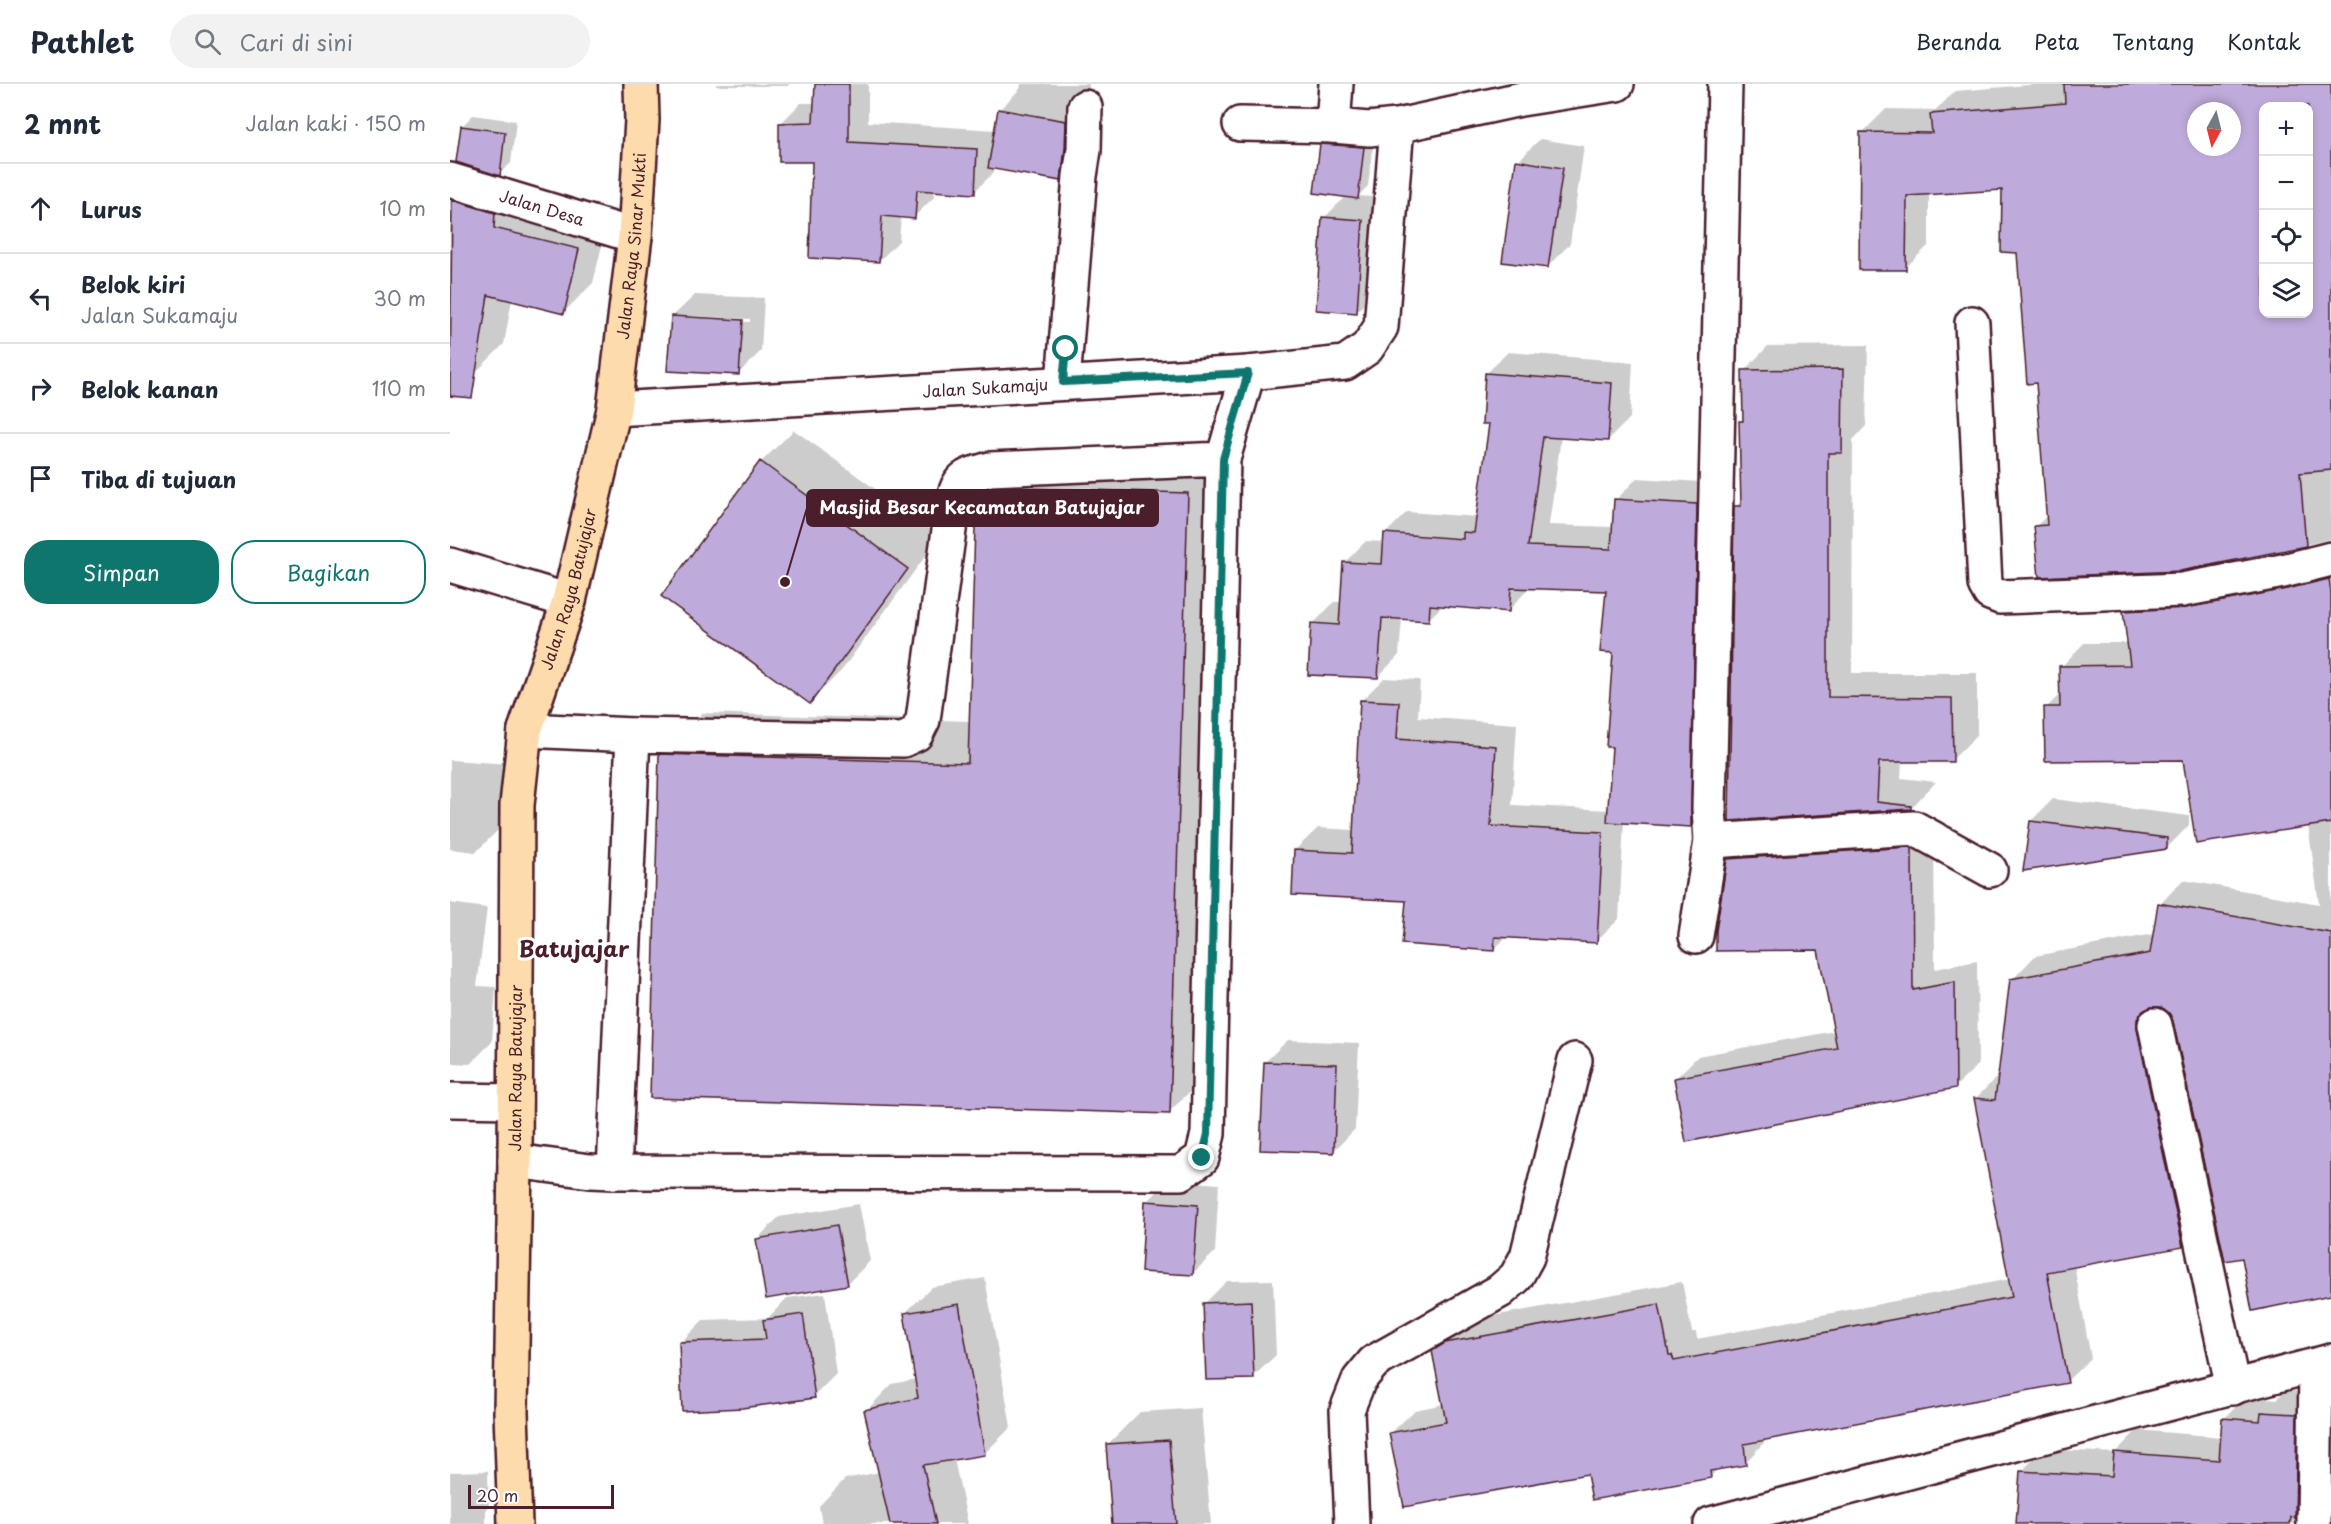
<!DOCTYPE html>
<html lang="id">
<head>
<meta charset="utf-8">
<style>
  body { margin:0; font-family:"Playpen Sans",sans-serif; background:#f2f2f3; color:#1f2937 }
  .controls { position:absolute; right:18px; top:18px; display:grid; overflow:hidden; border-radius:12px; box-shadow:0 3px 9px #0003 }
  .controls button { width:54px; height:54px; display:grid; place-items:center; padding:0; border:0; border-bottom:2px solid #e0e1e3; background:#fff; color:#1f2937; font:30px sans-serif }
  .compass { position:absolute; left:1737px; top:18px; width:54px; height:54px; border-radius:50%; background:#fff; box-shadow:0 3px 9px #0003; rotate:187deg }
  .scale { position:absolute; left:18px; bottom:15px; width:146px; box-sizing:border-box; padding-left:6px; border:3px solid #4a1f2b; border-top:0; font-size:16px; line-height:21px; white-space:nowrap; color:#4a1f2b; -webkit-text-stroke:4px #fff; paint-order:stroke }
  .stop { position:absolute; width:18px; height:18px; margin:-14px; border:4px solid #0f766e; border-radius:50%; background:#fff }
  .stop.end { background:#0f766e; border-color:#fff; box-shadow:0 2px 6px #0008 }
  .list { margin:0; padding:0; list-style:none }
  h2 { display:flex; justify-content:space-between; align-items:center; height:78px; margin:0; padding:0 24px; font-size:26px }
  h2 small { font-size:20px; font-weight:400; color:#747a83 }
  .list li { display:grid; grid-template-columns:39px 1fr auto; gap:18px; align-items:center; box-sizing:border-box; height:90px; padding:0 24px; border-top:2px solid #e0e1e3 }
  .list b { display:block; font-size:22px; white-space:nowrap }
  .list p { margin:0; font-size:20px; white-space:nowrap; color:#747a83 }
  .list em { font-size:20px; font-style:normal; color:#747a83 }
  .actions { display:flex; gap:12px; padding:18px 24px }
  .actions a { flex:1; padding:14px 0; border:2px solid #0f766e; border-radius:24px; text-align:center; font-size:21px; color:#0f766e }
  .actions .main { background:#0f766e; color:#fff }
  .icon { flex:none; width:33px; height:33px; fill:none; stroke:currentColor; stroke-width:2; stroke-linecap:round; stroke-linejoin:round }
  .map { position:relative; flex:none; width:1881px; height:1440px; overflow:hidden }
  header { display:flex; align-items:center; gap:36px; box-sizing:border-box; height:84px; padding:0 30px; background:#fff; border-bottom:2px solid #e0e1e3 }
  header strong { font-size:28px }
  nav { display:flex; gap:33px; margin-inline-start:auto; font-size:21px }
  .search { width:420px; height:54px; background:#f2f2f3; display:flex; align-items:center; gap:15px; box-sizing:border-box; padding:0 21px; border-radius:33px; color:#747a83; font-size:22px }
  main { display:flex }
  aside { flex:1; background:#fff }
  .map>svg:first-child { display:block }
</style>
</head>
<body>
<header>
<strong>Pathlet</strong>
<div class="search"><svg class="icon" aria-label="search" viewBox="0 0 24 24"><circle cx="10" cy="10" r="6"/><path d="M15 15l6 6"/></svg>Cari di sini</div>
<nav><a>Beranda</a><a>Peta</a><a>Tentang</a><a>Kontak</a></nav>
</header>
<main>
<aside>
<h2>2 mnt<small>Jalan kaki · 150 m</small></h2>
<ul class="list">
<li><svg class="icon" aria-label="ahead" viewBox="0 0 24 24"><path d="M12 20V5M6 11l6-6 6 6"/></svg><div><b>Lurus</b></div><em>10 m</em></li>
<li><svg class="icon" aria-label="left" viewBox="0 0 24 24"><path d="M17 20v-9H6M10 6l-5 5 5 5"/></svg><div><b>Belok kiri</b><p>Jalan Sukamaju</p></div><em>30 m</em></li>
<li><svg class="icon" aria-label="right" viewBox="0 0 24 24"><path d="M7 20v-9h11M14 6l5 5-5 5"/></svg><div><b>Belok kanan</b></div><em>110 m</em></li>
<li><svg class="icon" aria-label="arrive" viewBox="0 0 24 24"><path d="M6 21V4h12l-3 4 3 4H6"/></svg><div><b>Tiba di tujuan</b></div></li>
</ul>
<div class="actions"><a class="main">Simpan</a><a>Bagikan</a></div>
</aside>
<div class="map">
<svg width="1881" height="1440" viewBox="0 0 1881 1440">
  <rect width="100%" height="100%" fill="#fff"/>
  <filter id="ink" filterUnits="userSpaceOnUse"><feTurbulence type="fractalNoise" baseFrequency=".0167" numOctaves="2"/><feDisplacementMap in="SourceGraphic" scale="12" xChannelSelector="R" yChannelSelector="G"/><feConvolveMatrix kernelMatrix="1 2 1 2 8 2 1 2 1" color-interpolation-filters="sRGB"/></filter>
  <g filter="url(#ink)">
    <!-- shadow -->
    <path fill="#0003" fill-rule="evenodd" d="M 266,0 L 339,0 L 338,2 L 266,2 Z
      M 366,0 L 418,0 L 418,38 L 546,46 L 549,26 L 570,5 L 571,0 L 639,0 L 633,73 L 610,95 L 544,83 L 544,88 L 524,108 L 485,106 L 484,113 L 464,133 L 451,132 L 449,157 L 429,177 L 363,76 L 331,39 L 351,19 L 365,19 Z
      M 1590,0 L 1881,0 L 1881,455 L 1829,467 L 1586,442 L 1598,431 L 1587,298 L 1568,167 L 1554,104 L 1479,109 L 1479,161 L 1455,184 L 1412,49 L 1436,25 L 1486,26 L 1505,7 ZM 1814,22 L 1858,22 L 1858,230 L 1814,230 ZM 1746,27 L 1782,27 L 1782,63 L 1746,63 Z
      M 23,31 L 66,37 L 61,79 L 47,92 L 74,100 L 72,115 L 158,136 L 143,199 L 114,228 L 62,215 L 54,260 L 25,289 L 0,285 L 0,97 L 18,102 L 35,85 L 12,42 Z
      M 883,50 L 924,53 L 918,102 L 908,112 L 935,114 L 929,205 L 907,227 L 874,134 L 896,112 L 872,61 Z
      M 1090,55 L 1134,62 L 1120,160 L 1097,183 L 1068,77 Z
      M 245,211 L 314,214 L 311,267 L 289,289 L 222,233 ZM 241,232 L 300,235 L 300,238 L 241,235 Z
      M 1418,261 L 1416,342 L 1403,356 L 1402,589 L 1527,589 L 1527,651 L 1502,676 L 1452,677 L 1451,694 L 1486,698 L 1461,724 L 1280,735 L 1286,422 L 1293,416 L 1291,337 L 1294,334 L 1294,287 L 1318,262 Z
      M 1058,268 L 1183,278 L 1180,334 L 1158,356 L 1111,353 L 1099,441 L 1164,443 L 1166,416 L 1187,394 L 1268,399 L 1262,719 L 1241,741 L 1174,737 L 1169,835 L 1146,857 L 1057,853 L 1043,866 L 957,815 L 845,766 L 868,744 L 904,746 L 912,616 L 934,594 L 970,596 L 968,633 L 1067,640 L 1062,721 L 1159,726 L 1163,662 L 1164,568 L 1158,505 L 1080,503 L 1058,527 L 994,520 L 978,536 L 952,534 L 949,571 L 928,593 L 863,540 L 884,518 L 892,518 L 894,479 L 916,457 L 935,458 L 935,450 L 957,428 L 1028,433 L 1041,339 L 1036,290 Z
      M 344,346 L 490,452 L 392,586 L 360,618 L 311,378 Z
      M 589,363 L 778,369 L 761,987 L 719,1028 L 211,671 L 252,629 L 521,637 L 527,410 L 569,368 Z
      M 1881,477 L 1881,1210 L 1794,1172 L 1725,937 L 1720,927 L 1710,921 L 1756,1138 L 1733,1161 L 1624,1181 L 1641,1274 L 1617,1297 L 1318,1354 L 1295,1379 L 1269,1384 L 1261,1392 L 1138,1388 L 941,1349 L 965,1326 L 994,1320 L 983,1267 L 1007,1244 L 1020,1236 L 1232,1198 L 1242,1248 L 1246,1248 L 1247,1255 L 1560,1195 L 1525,1015 L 1549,991 L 1562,896 L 1585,872 L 1704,850 L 1710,820 L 1733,796 L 1869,820 L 1858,741 L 1734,674 L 1596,624 L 1611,609 L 1611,583 L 1634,559 L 1679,559 L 1674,528 L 1698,504 Z
      M 0,676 L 60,680 L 56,738 L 26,768 L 0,765 Z
      M 1603,715 L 1739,732 L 1739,741 L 1717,764 L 1581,737 Z
      M 1484,743 L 1485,885 L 1527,877 L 1528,981 L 1505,1003 L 1225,995 L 1248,972 L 1385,947 L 1370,865 L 1279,775 L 1301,753 Z
      M 0,819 L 37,824 L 27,902 L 46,903 L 42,958 L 20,980 L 0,979 Z
      M 838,956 L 909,959 L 905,1045 L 883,1068 L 815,978 Z
      M 719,1096 L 769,1100 L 765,1168 L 742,1190 L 697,1118 Z
      M 409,1120 L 420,1177 L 397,1200 L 307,1155 L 329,1133 Z
      M 535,1194 L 561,1343 L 534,1370 L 504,1375 L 518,1440 L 372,1440 L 369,1422 L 395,1395 L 430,1388 L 416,1327 L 442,1300 L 467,1295 L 455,1229 L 482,1203 Z
      M 823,1196 L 826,1271 L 803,1293 L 755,1219 L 777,1197 Z
      M 375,1209 L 386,1290 L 364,1312 L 230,1259 L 253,1236 L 318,1234 L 337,1214 Z
      M 1835,1307 L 1868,1308 L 1850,1440 L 1567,1440 L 1571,1388 L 1593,1365 L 1665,1369 L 1687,1346 L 1772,1353 L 1774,1335 L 1796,1312 L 1827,1315 Z
      M 751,1324 L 761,1440 L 664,1440 L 657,1361 L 690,1328 Z
      M 38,1387 L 39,1423 L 36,1426 L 36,1440 L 0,1440 L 0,1388 Z"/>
    <!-- building -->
    <path fill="#bfabdb" stroke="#4a1f2b" stroke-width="1.5" fill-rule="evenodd" d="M 365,0 L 399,0 L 399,58 L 527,65 L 525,110 L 467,106 L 465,135 L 432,132 L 429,178 L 359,174 L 362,78 L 329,78 L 329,39 L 363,38 Z
      M 1614,0 L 1881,0 L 1881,386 L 1850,389 L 1856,462 L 1730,487 L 1589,493 L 1584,442 L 1597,441 L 1586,299 L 1577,300 L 1567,169 L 1551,168 L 1552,106 L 1457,112 L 1456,186 L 1409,186 L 1410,48 L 1482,49 L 1480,30 L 1615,19 ZM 1814,22 L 1858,22 L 1858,230 L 1814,230 ZM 1746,27 L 1782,27 L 1782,63 L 1746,63 Z
      M 548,25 L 616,37 L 615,64 L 611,97 L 538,84 Z
      M 11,42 L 55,48 L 50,92 L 6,78 Z
      M 870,60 L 914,63 L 908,115 L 864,109 Z
      M 1066,76 L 1113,84 L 1098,184 L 1052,178 Z
      M 2,116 L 45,129 L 44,144 L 129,165 L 114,230 L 38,211 L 22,314 L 0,312 Z
      M 872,133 L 913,136 L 907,229 L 866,226 Z
      M 221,232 L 293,236 L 289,291 L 217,287 Z
      M 1393,285 L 1392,369 L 1378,369 L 1378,613 L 1502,614 L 1503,678 L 1429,678 L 1427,718 L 1461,722 L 1461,725 L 1279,737 L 1284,422 L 1291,422 L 1289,337 L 1293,337 L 1292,286 Z
      M 1035,289 L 1162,299 L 1158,357 L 1093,353 L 1078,462 L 1161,465 L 1164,415 L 1247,420 L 1241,743 L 1157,738 L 1162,663 L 1156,663 L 1163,569 L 1150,568 L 1156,507 L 1061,504 L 1059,528 L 980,521 L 979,537 L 932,534 L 928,594 L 858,591 L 861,539 L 889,541 L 893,478 L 932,480 L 934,449 L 1013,455 L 1013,448 L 1024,449 L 1039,340 L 1032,340 Z
      M 310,377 L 458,485 L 360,620 L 211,512 Z
      M 547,403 L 738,409 L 720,1030 L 200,1014 L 209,670 L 518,679 L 526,409 Z
      M 1879,495 L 1881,509 L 1881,739 L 1746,760 L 1733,676 L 1595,677 L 1594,623 L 1610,623 L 1609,582 L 1680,581 L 1673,527 L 1735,524 L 1836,505 Z
      M 910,616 L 949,618 L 947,655 L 1046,662 L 1041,742 L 1153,748 L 1147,859 L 1045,853 L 1044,867 L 952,860 L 956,817 L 842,811 L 844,766 L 902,769 Z
      M 1580,737 L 1717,754 L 1717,765 L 1573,787 Z
      M 1460,763 L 1462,764 L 1463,906 L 1505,898 L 1506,1004 L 1236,1058 L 1224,994 L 1387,964 L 1368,866 L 1266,867 L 1266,847 L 1277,775 Z
      M 1708,819 L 1881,849 L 1881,1211 L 1802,1227 L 1792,1174 L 1775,1177 L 1723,937 L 1719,929 L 1711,923 L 1701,923 L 1693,927 L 1687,935 L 1687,945 L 1733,1163 L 1597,1188 L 1618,1299 L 1294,1360 L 1296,1381 L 1260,1387 L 1261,1394 L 1142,1416 L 1137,1390 L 954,1423 L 939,1349 L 996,1338 L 982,1267 L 995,1259 L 1209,1220 L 1219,1271 L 1222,1271 L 1224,1277 L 1562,1213 L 1524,1014 L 1545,1016 L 1560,895 L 1700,869 Z
      M 814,978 L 887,980 L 884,1069 L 810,1066 Z
      M 695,1117 L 748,1121 L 743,1191 L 691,1188 Z
      M 387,1141 L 398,1201 L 316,1215 L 306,1155 Z
      M 801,1217 L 804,1295 L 756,1296 L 753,1219 Z
      M 509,1220 L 535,1371 L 473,1381 L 486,1440 L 440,1440 L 414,1326 L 468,1314 L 454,1229 Z
      M 353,1230 L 365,1314 L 292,1324 L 232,1327 L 229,1258 L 316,1255 L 313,1236 Z
      M 1811,1328 L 1847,1330 L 1845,1434 L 1841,1433 L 1840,1440 L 1566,1440 L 1570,1387 L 1662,1392 L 1664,1368 L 1769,1376 L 1772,1334 L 1810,1337 Z
      M 719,1356 L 726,1440 L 662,1440 L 656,1360 Z"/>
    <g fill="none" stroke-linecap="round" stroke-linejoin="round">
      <!-- minor casing -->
      <g stroke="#4a1f2b" stroke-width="38">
        <g id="minor">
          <path d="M 1275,0 L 1259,724 L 1261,757 L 1464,744 L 1540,786"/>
          <path d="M 790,40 L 883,42 L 919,45 L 947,42"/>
          <path d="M 883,42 L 886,0"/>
          <path id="s1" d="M 0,96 L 185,152"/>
          <path d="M 1522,239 L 1535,500 L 1540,509 L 1550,513 L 1732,506 L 1833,487 L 1881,475"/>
          <path d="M 613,298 L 630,92 L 634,66 L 635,23"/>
          <path id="s2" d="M 164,325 L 798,289 L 895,279 L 917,264 L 931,243 L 947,42 L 1071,15 L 1167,0"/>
          <path d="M 773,375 L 540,385 C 516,392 509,391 503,417 L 473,636 L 466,650 L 453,656 L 183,651 L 164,1088 L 731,1089 L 752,1074 L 758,1050 L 773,375 L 798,289"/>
          <path d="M 0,481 L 119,517"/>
          <path d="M 75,646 L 183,651"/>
          <path d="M 1246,852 L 1261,757"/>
          <path d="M 1705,941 L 1783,1304"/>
          <path d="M 0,1016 L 65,1017"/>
          <path d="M 65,1077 L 140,1087 L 164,1088"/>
          <path d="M 902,1440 L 897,1326 L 909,1296 L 924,1278 L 1050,1207 L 1066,1193 L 1077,1173 L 1125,976"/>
          <path d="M 1261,1440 L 1881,1277"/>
          <path d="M 1864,1440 L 1866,1281"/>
        </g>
      </g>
      <!-- highway casing -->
      <g stroke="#4a1f2b" stroke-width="38">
        <g id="highway">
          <path id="s3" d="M 65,1440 L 61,1328 L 65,1077 L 67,721 L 75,646 L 119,517 L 164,325 L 185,152 L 192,36 L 191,0"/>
        </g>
      </g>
      <!-- minor -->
      <use href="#minor" stroke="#fff" stroke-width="33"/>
      <!-- highway -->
      <use href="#highway" stroke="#fedbac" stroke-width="33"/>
    </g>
  </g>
  <g fill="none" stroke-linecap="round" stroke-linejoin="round" filter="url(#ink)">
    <!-- route -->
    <path stroke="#0f766e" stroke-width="8" d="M 616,265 L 613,298 L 798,289 L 773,375 L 758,1050 L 752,1074"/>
  </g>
  <g text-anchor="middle" stroke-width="6" stroke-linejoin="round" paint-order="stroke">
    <!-- street labels -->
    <g font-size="16" fill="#4a1f2b" stroke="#fff">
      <text dy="6" stroke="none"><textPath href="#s1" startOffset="96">Jalan Desa</textPath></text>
      <text dy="6" stroke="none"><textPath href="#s3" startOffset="1292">Jalan Raya Sinar Mukti</textPath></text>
      <text dy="6" stroke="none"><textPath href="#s2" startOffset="372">Jalan Sukamaju</textPath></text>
      <text dy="6" stroke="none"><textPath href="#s3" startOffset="942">Jalan Raya Batujajar</textPath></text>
      <text dy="6" stroke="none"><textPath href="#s3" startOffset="456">Jalan Raya Batujajar</textPath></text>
    </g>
    <!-- district labels -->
    <g font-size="22" font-weight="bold" fill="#4a1f2b" stroke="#fff">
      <text x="124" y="873">Batujajar</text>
    </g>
  </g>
  <!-- callouts -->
  <path fill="none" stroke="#4a1f2b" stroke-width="2" d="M335 498L357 424"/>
  <circle fill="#4a1f2b" stroke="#fff" stroke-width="2" cx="335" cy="498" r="6"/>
  <rect fill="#4a1f2b" stroke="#4a1f2b" stroke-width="2" x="357" y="406" width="351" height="36" rx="6"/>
  <g font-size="18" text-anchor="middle" font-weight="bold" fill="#fff">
    <text x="532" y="430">Masjid Besar Kecamatan Batujajar</text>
  </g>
</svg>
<div class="controls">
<button>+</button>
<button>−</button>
<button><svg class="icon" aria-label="locate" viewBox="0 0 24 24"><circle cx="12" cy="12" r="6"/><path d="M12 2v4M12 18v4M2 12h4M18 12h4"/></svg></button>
<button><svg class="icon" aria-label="layers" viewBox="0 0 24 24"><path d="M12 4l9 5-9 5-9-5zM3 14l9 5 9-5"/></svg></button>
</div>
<svg class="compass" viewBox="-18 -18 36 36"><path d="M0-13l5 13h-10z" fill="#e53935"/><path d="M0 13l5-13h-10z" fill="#747a83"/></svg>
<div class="scale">20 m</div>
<div class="stop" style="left:616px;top:265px"></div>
<div class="stop end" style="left:752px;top:1074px"></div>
</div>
</main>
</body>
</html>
